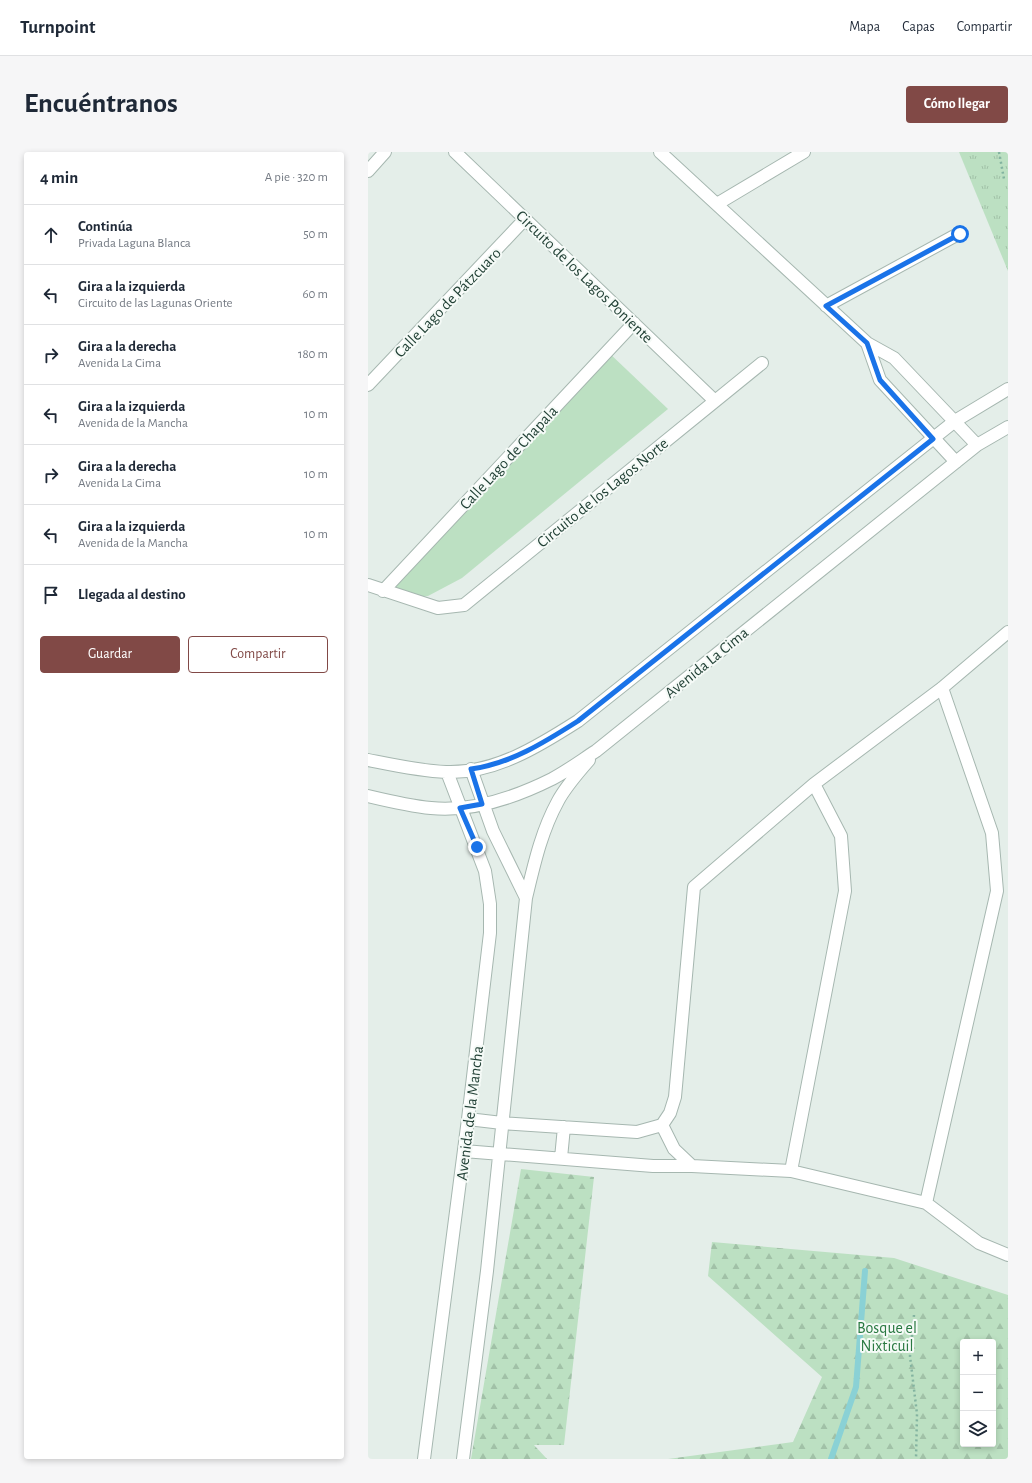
<!DOCTYPE html>
<html lang="es">
<head>
<meta charset="utf-8">
<style>
  body { margin:0; font-family:"Alegreya Sans",sans-serif; background:#f6f6f7; color:#1f2937 }
  .controls { position:absolute; right:12px; bottom:12px; display:grid; overflow:hidden; border-radius:4px; box-shadow:0 2px 6px #0003 }
  .controls button { width:36px; height:36px; display:grid; place-items:center; padding:0; border:0; border-bottom:1px solid #e0e1e3; background:#fff; color:#1f2937; font:20px sans-serif }
  .stop { position:absolute; width:12px; height:12px; margin:-9px; border:3px solid #1a73e8; border-radius:50%; background:#fff }
  .stop.end { background:#1a73e8; border-color:#fff; box-shadow:0 1px 4px #0008 }
  .list { margin:0; padding:0; list-style:none }
  h2 { display:flex; justify-content:space-between; align-items:center; height:52px; margin:0; padding:0 16px; font-size:17px }
  h2 small { font-size:13px; font-weight:400; color:#747a83 }
  .list li { display:grid; grid-template-columns:26px 1fr auto; gap:12px; align-items:center; box-sizing:border-box; height:60px; padding:0 16px; border-top:1px solid #e0e1e3 }
  .list b { display:block; font-size:15px; white-space:nowrap }
  .list p { margin:0; font-size:13px; white-space:nowrap; color:#747a83 }
  .list em { font-size:13px; font-style:normal; color:#747a83 }
  .actions { display:flex; gap:8px; padding:12px 16px }
  .actions a { flex:1; padding:9px 0; border:1px solid #814946; border-radius:4px; text-align:center; font-size:14px; color:#814946 }
  .actions .main { background:#814946; color:#fff }
  .icon { flex:none; width:22px; height:22px; fill:none; stroke:currentColor; stroke-width:2; stroke-linecap:round; stroke-linejoin:round }
  .map { position:relative; flex:none; width:640px; height:1307px; overflow:hidden; border-radius:4px }
  header { display:flex; align-items:center; gap:24px; box-sizing:border-box; height:56px; padding:0 20px; background:#fff; border-bottom:1px solid #e0e1e3 }
  header strong { font-size:19px }
  nav { display:flex; gap:22px; margin-inline-start:auto; font-size:14px }
  .intro { display:flex; align-items:center; justify-content:space-between; box-sizing:border-box; height:96px; padding:0 24px }
  h1 { margin:0; font-size:28px }
  .button { padding:10px 18px; border-radius:4px; background:#814946; color:#fff; font-size:14px; font-weight:700 }
  main { display:flex; gap:24px; padding:0 24px }
  aside { flex:1; background:#fff; border-radius:4px; box-shadow:0 2px 6px #0003 }
  .map>svg:first-child { display:block }
</style>
</head>
<body>
<header>
<strong>Turnpoint</strong>
<nav><a>Mapa</a><a>Capas</a><a>Compartir</a></nav>
</header>
<div class="intro"><h1>Encuéntranos</h1><a class="button">Cómo llegar</a></div>
<main>
<aside>
<h2>4 min<small>A pie · 320 m</small></h2>
<ul class="list">
<li><svg class="icon" aria-label="ahead" viewBox="0 0 24 24"><path d="M12 20V5M6 11l6-6 6 6"/></svg><div><b>Continúa</b><p>Privada Laguna Blanca</p></div><em>50 m</em></li>
<li><svg class="icon" aria-label="left" viewBox="0 0 24 24"><path d="M17 20v-9H6M10 6l-5 5 5 5"/></svg><div><b>Gira a la izquierda</b><p>Circuito de las Lagunas Oriente</p></div><em>60 m</em></li>
<li><svg class="icon" aria-label="right" viewBox="0 0 24 24"><path d="M7 20v-9h11M14 6l5 5-5 5"/></svg><div><b>Gira a la derecha</b><p>Avenida La Cima</p></div><em>180 m</em></li>
<li><svg class="icon" aria-label="left" viewBox="0 0 24 24"><path d="M17 20v-9H6M10 6l-5 5 5 5"/></svg><div><b>Gira a la izquierda</b><p>Avenida de la Mancha</p></div><em>10 m</em></li>
<li><svg class="icon" aria-label="right" viewBox="0 0 24 24"><path d="M7 20v-9h11M14 6l5 5-5 5"/></svg><div><b>Gira a la derecha</b><p>Avenida La Cima</p></div><em>10 m</em></li>
<li><svg class="icon" aria-label="left" viewBox="0 0 24 24"><path d="M17 20v-9H6M10 6l-5 5 5 5"/></svg><div><b>Gira a la izquierda</b><p>Avenida de la Mancha</p></div><em>10 m</em></li>
<li><svg class="icon" aria-label="arrive" viewBox="0 0 24 24"><path d="M6 21V4h12l-3 4 3 4H6"/></svg><div><b>Llegada al destino</b></div></li>
</ul>
<div class="actions"><a class="main">Guardar</a><a>Compartir</a></div>
</aside>
<div class="map">
<svg width="640" height="1307" viewBox="0 0 640 1307">
  <defs>
    <pattern id="forest-firs" width="22" height="20" patternUnits="userSpaceOnUse"><rect width="22" height="20" fill="#bce0c2"/><path d="M5 1l3.5 6h-7zM16 11l3.5 6h-7z" fill="#a1c1a7"/></pattern>
    <pattern id="park-tufts" width="24" height="20" patternUnits="userSpaceOnUse"><rect width="24" height="20" fill="#bce0c2"/><path d="M3 7l-1-3M5 7V3M7 7l1-3M15 17l-1-3M17 17v-4M19 17l1-3" fill="none" stroke="#a1c1a7"/></pattern>
  </defs>
  <rect width="100%" height="100%" fill="#e4eee9"/>
  <!-- grass -->
  <path fill="#bce0c2" d="M 239,199 L 300,257 L 94,426 L 60,444 L 39,446 L 15,439 Z"/>
  <!-- forest -->
  <path fill="url(#forest-firs)" fill-rule="evenodd" d="M 153,1017 L 226,1025 L 196,1293 L 166,1293 L 179,1307 L 103,1307 Z
    M 344,1090 L 526,1106 L 640,1143 L 640,1307 L 300,1307 L 425,1290 L 454,1225 L 340,1124 ZM 595,1190 L 625,1190 L 625,1292 L 595,1292 Z"/>
  <!-- park -->
  <path fill="url(#park-tufts)" d="M 591,0 L 640,0 L 640,119 Z"/>
  <g fill="none" stroke-linecap="round" stroke-linejoin="round">
    <!-- stream -->
    <path stroke="#8ad1d5" stroke-width="6" d="M 463,1307 L 488,1235 L 497,1119"/>
    <!-- minor casing -->
    <g stroke="#a6b7b0" stroke-width="14">
      <path id="minor" d="M 87,0 L 347,249
        M 292,0 L 499,191 L 526,206 L 609,293
        M 0,19 L 17,0
        M 349,52 L 436,0
        M 458,154 L 592,81
        M 499,191 L 512,228 L 588,310
        M 0,233 L 157,67
        M 0,433 L 70,456 L 96,453 L 394,211
        M 15,439 L 266,171
        M 0,608 C 25,613 52,619 78,620 C 126,622 171,594 210,569 L 587,269 L 640,237
        M 103,617 L 125,679 L 158,746
        M 0,644 C 21,649 42,654 63,656 C 104,660 148,645 184,627 C 199,619 214,608 228,599 L 609,293 L 640,275
        M 100,967 L 134,971 L 269,980 L 294,973 L 302,961 L 307,945 L 326,735 L 446,632 L 574,536 L 640,480
        M 294,973 L 306,997 L 324,1014
        M 96,999 L 285,1014 L 324,1014 L 423,1019 L 558,1051 L 611,1091 L 640,1103
        M 193,1006 L 196,975
        M 423,1019 L 477,739 L 473,684 L 446,632
        M 558,1051 L 629,739 L 624,681 L 574,536
        M 56,1307 L 100,967 L 122,781 L 122,752 L 117,719 L 79,620
        M 95,1307 L 119,1119 L 158,746 C 166,713 173,680 190,649 C 198,634 210,621 221,608"/>
    </g>
    <!-- path -->
    <path stroke="#83b3a0" stroke-width="2.5" stroke-dasharray="2 3" stroke-linecap="butt" d="M 631,0 L 636,27
      M 546,1163 L 542,1204 L 549,1262 L 548,1307"/>
    <!-- minor -->
    <use href="#minor" stroke="#fff" stroke-width="12"/>
  </g>
  <g fill="none" stroke-linecap="round" stroke-linejoin="round">
    <!-- route -->
    <path stroke="#1a73e8" stroke-width="5" d="M 109,695 L 92,656 L 114,652 L 103,617 C 142,612 177,590 210,569 L 565,287 L 512,228 L 499,191 L 458,154 L 592,82"/>
  </g>
  <g text-anchor="middle" stroke-width="4" stroke-linejoin="round" paint-order="stroke">
    <!-- street labels -->
    <g font-size="16" fill="#224136" stroke="#f5faf7">
      <text transform="translate(217 124) rotate(44)" y="6">Circuito de los Lagos Poniente</text>
      <text transform="translate(79 150) rotate(-46)" y="6">Calle Lago de Pátzcuaro</text>
      <text transform="translate(140 305) rotate(-47)" y="6">Calle Lago de Chapala</text>
      <text transform="translate(234 340) rotate(-39)" y="6">Circuito de los Lagos Norte</text>
      <text transform="translate(338 510) rotate(-39)" y="6">Avenida La Cima</text>
      <text transform="translate(101 961) rotate(-83)" y="6">Avenida de la Mancha</text>
    </g>
    <!-- park labels -->
    <g font-size="16" fill="#2a7a42" stroke="#f5faf7">
      <text x="519" y="1181">Bosque el<tspan x="519" dy="18">Nixticuil</tspan></text>
    </g>
  </g>
</svg>
<div class="controls">
<button>+</button>
<button>−</button>
<button><svg class="icon" aria-label="layers" viewBox="0 0 24 24"><path d="M12 4l9 5-9 5-9-5zM3 14l9 5 9-5"/></svg></button>
</div>
<div class="stop" style="left:592px;top:82px"></div>
<div class="stop end" style="left:109px;top:695px"></div>
</div>
</main>
</body>
</html>
